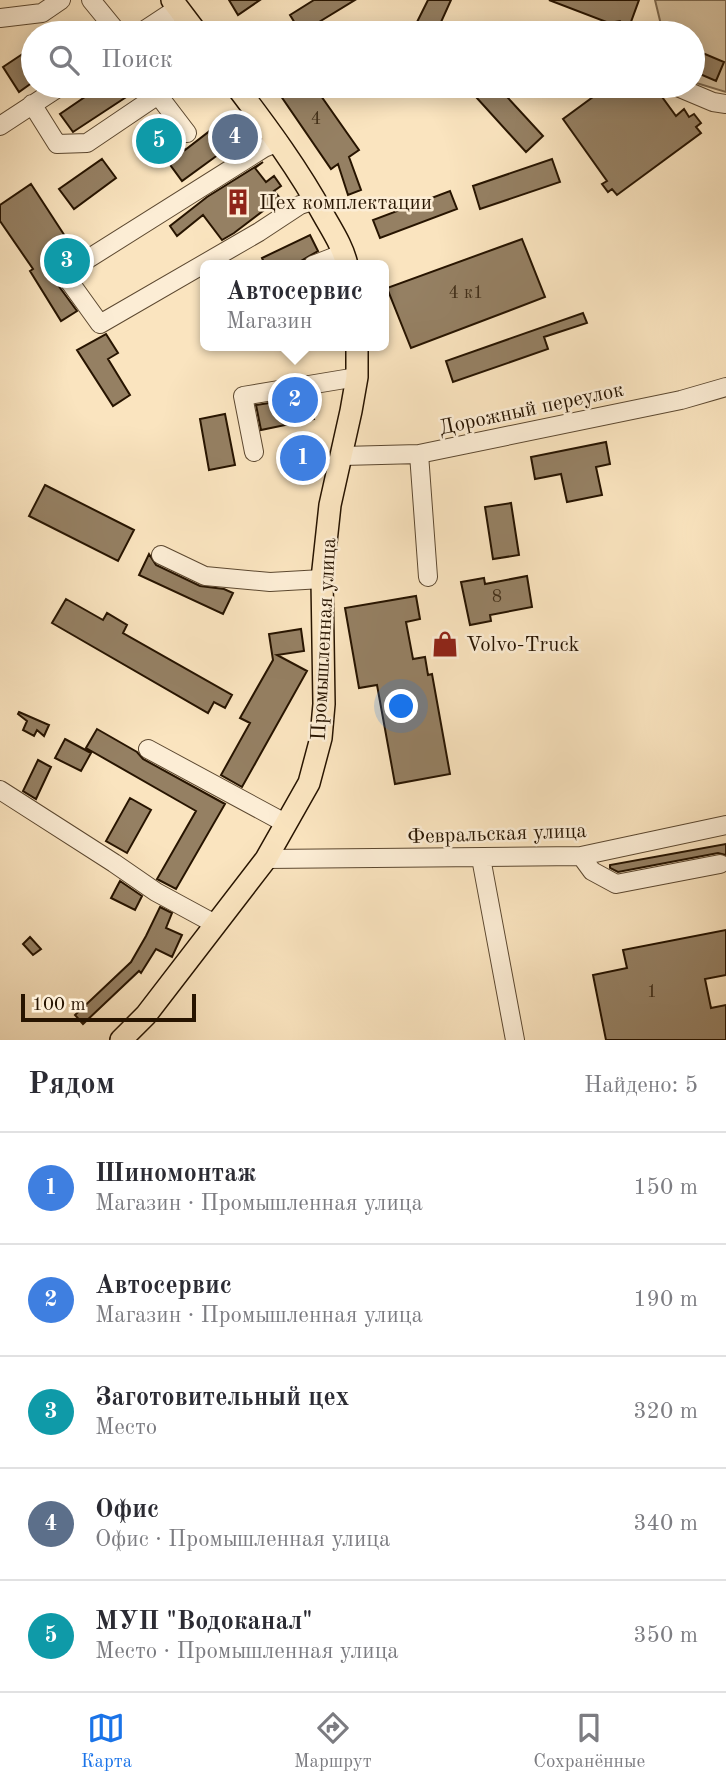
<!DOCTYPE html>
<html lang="ru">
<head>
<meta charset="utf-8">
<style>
  body { margin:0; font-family:"Old Standard TT",serif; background:#f2f2f3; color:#2b2b33 }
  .scale { position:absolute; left:21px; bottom:18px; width:175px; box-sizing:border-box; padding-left:7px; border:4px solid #271400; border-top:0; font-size:19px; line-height:24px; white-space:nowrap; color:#271400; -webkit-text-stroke:5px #fcedd5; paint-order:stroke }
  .you { position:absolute; left:402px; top:707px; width:24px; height:24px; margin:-18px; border:5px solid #fff; border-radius:50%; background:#1a73e8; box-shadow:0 0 0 10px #1a73e833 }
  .badge { display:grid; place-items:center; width:46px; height:46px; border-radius:50%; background:#1a73e8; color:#fff; font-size:23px; font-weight:700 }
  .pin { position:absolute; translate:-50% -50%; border:4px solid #fff; box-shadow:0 2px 7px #0006 }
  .popup { position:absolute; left:200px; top:260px; width:189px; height:91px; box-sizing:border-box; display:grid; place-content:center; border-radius:10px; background:#fff; filter:drop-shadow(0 2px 5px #0005); font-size:23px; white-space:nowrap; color:#7c7c81 }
  .popup b { font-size:26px; color:#2b2b33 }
  .popup::after { content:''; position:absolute; left:50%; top:100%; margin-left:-14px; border:14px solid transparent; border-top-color:#fff }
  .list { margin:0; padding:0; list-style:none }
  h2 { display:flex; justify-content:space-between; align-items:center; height:91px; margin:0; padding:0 28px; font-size:30px }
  h2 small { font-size:23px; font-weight:400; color:#7c7c81 }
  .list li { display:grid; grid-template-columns:46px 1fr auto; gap:21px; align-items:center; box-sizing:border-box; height:112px; padding:0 28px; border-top:2px solid #e1e1e2 }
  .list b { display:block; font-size:26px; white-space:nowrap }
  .list p { margin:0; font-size:23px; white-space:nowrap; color:#7c7c81 }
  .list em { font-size:23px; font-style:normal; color:#7c7c81 }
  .icon { flex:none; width:38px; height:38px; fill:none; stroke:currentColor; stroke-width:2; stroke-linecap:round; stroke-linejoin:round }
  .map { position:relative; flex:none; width:726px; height:1040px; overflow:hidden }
  .search { position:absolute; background:#fff; box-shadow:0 4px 18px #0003; left:21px; right:21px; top:21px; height:77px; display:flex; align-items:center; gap:18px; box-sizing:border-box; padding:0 24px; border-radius:38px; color:#7c7c81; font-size:26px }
  .sheet { height:651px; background:#fff }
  nav { display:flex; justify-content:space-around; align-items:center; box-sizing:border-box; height:98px; border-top:2px solid #e1e1e2; background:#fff; font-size:19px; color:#7c7c81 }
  nav a { display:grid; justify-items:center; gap:4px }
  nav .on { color:#1a73e8 }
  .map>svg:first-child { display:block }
</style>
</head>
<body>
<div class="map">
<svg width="726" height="1040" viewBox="0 0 726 1040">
  <rect width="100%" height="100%" fill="#fae4bf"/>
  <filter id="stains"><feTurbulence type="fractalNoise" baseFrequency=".00286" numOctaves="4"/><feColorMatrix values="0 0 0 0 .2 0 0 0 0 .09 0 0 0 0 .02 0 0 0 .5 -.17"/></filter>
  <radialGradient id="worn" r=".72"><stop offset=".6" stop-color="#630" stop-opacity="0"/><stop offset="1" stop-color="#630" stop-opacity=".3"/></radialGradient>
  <!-- green -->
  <path fill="#d6c19f" stroke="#7e6a50" stroke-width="2" d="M 655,0 L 726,0 L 726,92 L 693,82 L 693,33 L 663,33 Z"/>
  <!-- building -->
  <path fill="#958063" stroke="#271400" stroke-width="2" d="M 229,0 L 260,0 L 238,15 Z
    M 314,0 L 355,0 L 301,33 L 290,15 Z
    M 428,0 L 451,0 L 437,31 L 417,22 Z
    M 549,0 L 639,0 L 628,30 L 620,21 L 609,23 Z
    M 33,47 L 33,82 L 19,92 L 3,67 Z
    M 693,49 L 724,62 L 716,81 L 693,71 Z
    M 101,86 L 143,86 L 73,132 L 60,114 Z
    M 274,86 L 314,86 L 359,150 L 349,157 L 361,190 L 348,195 L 338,164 L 331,169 Z
    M 466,86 L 497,86 L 543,136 L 526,152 Z
    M 608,86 L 654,86 L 676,116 L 684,109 L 689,117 L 694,114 L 701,123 L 696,127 L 701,133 L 617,195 L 612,189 L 608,192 L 602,184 L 607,181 L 563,119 Z
    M 233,113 L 255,140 L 232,155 L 226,149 L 182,181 L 165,158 L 157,164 L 137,137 L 162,119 L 185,150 Z
    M 102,159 L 116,178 L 74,209 L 59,189 Z
    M 552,159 L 560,182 L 480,209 L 473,186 Z
    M 263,162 L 255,168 L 266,182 L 274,176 L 281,186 L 274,191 L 280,198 L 234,233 L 222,240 L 203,215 L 177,236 L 170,226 L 207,197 Z
    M 31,184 L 76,253 L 54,270 L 55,281 L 77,311 L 61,321 L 30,271 L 33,269 L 0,221 L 0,205 Z
    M 450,191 L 457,209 L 380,238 L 373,220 Z
    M 310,235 L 318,251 L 294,265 L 265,265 L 262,258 Z
    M 522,239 L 545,297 L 411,348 L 387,288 Z
    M 583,313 L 587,323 L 544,337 L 548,349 L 453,382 L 446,361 Z
    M 106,334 L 118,353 L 108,359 L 130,395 L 113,406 L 77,350 Z
    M 309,397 L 314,419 L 261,430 L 256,405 Z
    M 225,414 L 235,465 L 209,470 L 200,419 Z
    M 606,442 L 610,464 L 596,467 L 602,495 L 567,502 L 561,474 L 535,479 L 531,457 Z
    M 45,485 L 134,530 L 118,561 L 29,516 Z
    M 511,503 L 519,555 L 493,559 L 485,507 Z
    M 149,554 L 156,565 L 200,586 L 224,589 L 233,593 L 223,614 L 139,575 Z
    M 527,576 L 532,607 L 490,615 L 491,621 L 470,625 L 461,582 L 484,578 L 485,584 Z
    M 416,596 L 420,619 L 406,622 L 413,659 L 425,657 L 428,675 L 432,674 L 450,774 L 395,784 L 377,685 L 359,688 L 345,608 Z
    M 66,599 L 103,620 L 107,613 L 127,625 L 123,633 L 232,695 L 225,708 L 214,702 L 208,713 L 52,623 Z
    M 301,629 L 304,651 L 277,655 L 307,671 L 242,787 L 221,775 L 250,723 L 240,718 L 273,660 L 269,634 Z
    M 19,712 L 49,725 L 44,736 L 37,730 L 34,736 L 23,730 L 27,721 L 18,714 Z
    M 97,729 L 137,752 L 143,759 L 225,804 L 176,889 L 157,879 L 196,811 L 86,748 Z
    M 65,739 L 91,753 L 81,771 L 55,758 Z
    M 38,760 L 51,767 L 36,799 L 23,791 Z
    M 130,798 L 151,810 L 127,853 L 106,841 Z
    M 726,844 L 726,855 L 718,853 L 618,872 L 610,868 L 610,865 Z
    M 120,881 L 142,896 L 135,910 L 111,898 Z
    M 160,907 L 172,913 L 166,928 L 182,935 L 172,957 L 156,949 L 141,973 L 139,971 L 83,1024 L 75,1015 L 131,962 L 146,936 Z
    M 726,930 L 726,975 L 705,979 L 711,1008 L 726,1005 L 726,1040 L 606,1040 L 593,975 L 627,968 L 623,950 Z
    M 30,937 L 41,949 L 33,955 L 23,944 Z"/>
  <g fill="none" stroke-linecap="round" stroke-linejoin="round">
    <!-- minor casing -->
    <g stroke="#5c4830" stroke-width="20">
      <path id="minor" d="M 91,0 L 118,33
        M 0,18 L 42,13 L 61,0
        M 616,32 L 617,33
        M 140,33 L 178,8
        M 675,86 L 713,102 L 726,104
        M 32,104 L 57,144 L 87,143 L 158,95 L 187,133
        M 0,126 L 61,86
        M 279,142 L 264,148 L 64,274 L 100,324 L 259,232 L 300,205 L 315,200
        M 313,265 L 344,253
        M 254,452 L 243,396 L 357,377
        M 419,454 L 428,577
        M 343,456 L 419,454 L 681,400 L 726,387
        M 161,555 L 205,576 L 270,582 L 322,579
        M 148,749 L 285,823
        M 0,790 L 114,863 L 156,892 L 215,924
        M 581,856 L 592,871 L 616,884 L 720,864
        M 481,858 L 515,1040
        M 266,859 L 581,856 L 726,825"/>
    </g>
    <!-- major casing -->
    <g stroke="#271400" stroke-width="24">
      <path id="major" d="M 172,0 L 197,33
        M 236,86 C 268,128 299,170 324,216 C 333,232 343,247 347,265
        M 121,1040 L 146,1015 L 266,859 L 309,783 L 321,738 L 324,704 L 322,579 L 330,505 L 351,411 L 357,377 L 357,346"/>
    </g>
    <!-- minor -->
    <use href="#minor" stroke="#fcedd5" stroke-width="18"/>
    <!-- major -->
    <use href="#major" stroke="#fae4bf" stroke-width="21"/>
  </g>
  <!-- icons -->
  <defs>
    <g id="building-bare" transform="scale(2.1)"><path d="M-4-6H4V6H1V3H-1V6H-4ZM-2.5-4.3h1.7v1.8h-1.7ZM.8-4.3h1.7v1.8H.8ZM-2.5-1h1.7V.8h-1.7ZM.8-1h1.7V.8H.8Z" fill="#8f2418" stroke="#fcedd5" stroke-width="2.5" paint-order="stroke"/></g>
    <g id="shop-bare" transform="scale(2.1)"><path d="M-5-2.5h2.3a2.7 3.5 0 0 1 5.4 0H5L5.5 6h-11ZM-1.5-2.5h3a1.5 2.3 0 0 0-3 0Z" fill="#8f2418" stroke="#fcedd5" stroke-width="2.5" paint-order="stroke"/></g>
  </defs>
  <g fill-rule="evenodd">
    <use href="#building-bare" x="238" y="202"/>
    <use href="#shop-bare" x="445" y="644"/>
  </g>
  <g text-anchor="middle" stroke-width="5" stroke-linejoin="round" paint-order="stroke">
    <!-- number labels -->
    <g font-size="18" fill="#422f19">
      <text x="316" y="124">4</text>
      <text x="466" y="298">4 к1</text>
      <text x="497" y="602">8</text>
      <text x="652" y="997">1</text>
    </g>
    <!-- poi labels -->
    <g font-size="21" fill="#271400" stroke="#fcedd5" text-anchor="start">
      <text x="259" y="209">Цех комплектации</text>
      <text x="466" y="651">Volvo-Truck</text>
    </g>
    <!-- street labels -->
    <g font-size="21" fill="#271400" stroke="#fcedd5">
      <text transform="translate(531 408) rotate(-12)" y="7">Дорожный переулок</text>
      <text transform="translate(323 639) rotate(-87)" y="7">Промышленная улица</text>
      <text transform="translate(497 833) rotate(-2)" y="7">Февральская улица</text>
    </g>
  </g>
  <rect width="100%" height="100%" filter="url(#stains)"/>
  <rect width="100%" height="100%" fill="url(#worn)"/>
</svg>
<div class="scale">100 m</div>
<div class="you"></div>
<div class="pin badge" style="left:303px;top:458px;background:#3f7fe0">1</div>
<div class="pin badge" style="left:295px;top:400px;background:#3f7fe0">2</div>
<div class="popup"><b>Автосервис</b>Магазин</div>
<div class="pin badge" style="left:67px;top:261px;background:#0f9aa8">3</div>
<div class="pin badge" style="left:235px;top:137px;background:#5c6f8a">4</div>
<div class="pin badge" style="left:159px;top:141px;background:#0f9aa8">5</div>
<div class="search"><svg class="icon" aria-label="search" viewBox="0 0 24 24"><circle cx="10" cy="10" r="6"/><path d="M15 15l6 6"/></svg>Поиск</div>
</div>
<section class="sheet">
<h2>Рядом<small>Найдено: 5</small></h2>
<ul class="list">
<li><span class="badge" style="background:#3f7fe0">1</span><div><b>Шиномонтаж</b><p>Магазин · Промышленная улица</p></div><em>150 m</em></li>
<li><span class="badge" style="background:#3f7fe0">2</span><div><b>Автосервис</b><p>Магазин · Промышленная улица</p></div><em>190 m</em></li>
<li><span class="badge" style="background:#0f9aa8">3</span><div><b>Заготовительный цех</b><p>Место</p></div><em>320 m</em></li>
<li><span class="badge" style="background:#5c6f8a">4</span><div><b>Офис</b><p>Офис · Промышленная улица</p></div><em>340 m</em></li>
<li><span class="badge" style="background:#0f9aa8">5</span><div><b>МУП &quot;Водоканал&quot;</b><p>Место · Промышленная улица</p></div><em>350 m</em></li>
</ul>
</section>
<nav>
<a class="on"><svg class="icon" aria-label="map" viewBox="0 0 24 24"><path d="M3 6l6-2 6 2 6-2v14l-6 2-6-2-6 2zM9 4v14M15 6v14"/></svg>Карта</a>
<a><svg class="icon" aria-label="directions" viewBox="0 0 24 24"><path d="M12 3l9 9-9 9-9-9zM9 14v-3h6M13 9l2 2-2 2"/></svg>Маршрут</a>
<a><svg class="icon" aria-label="saved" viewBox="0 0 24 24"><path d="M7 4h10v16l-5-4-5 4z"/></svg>Сохранённые</a>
</nav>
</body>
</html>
